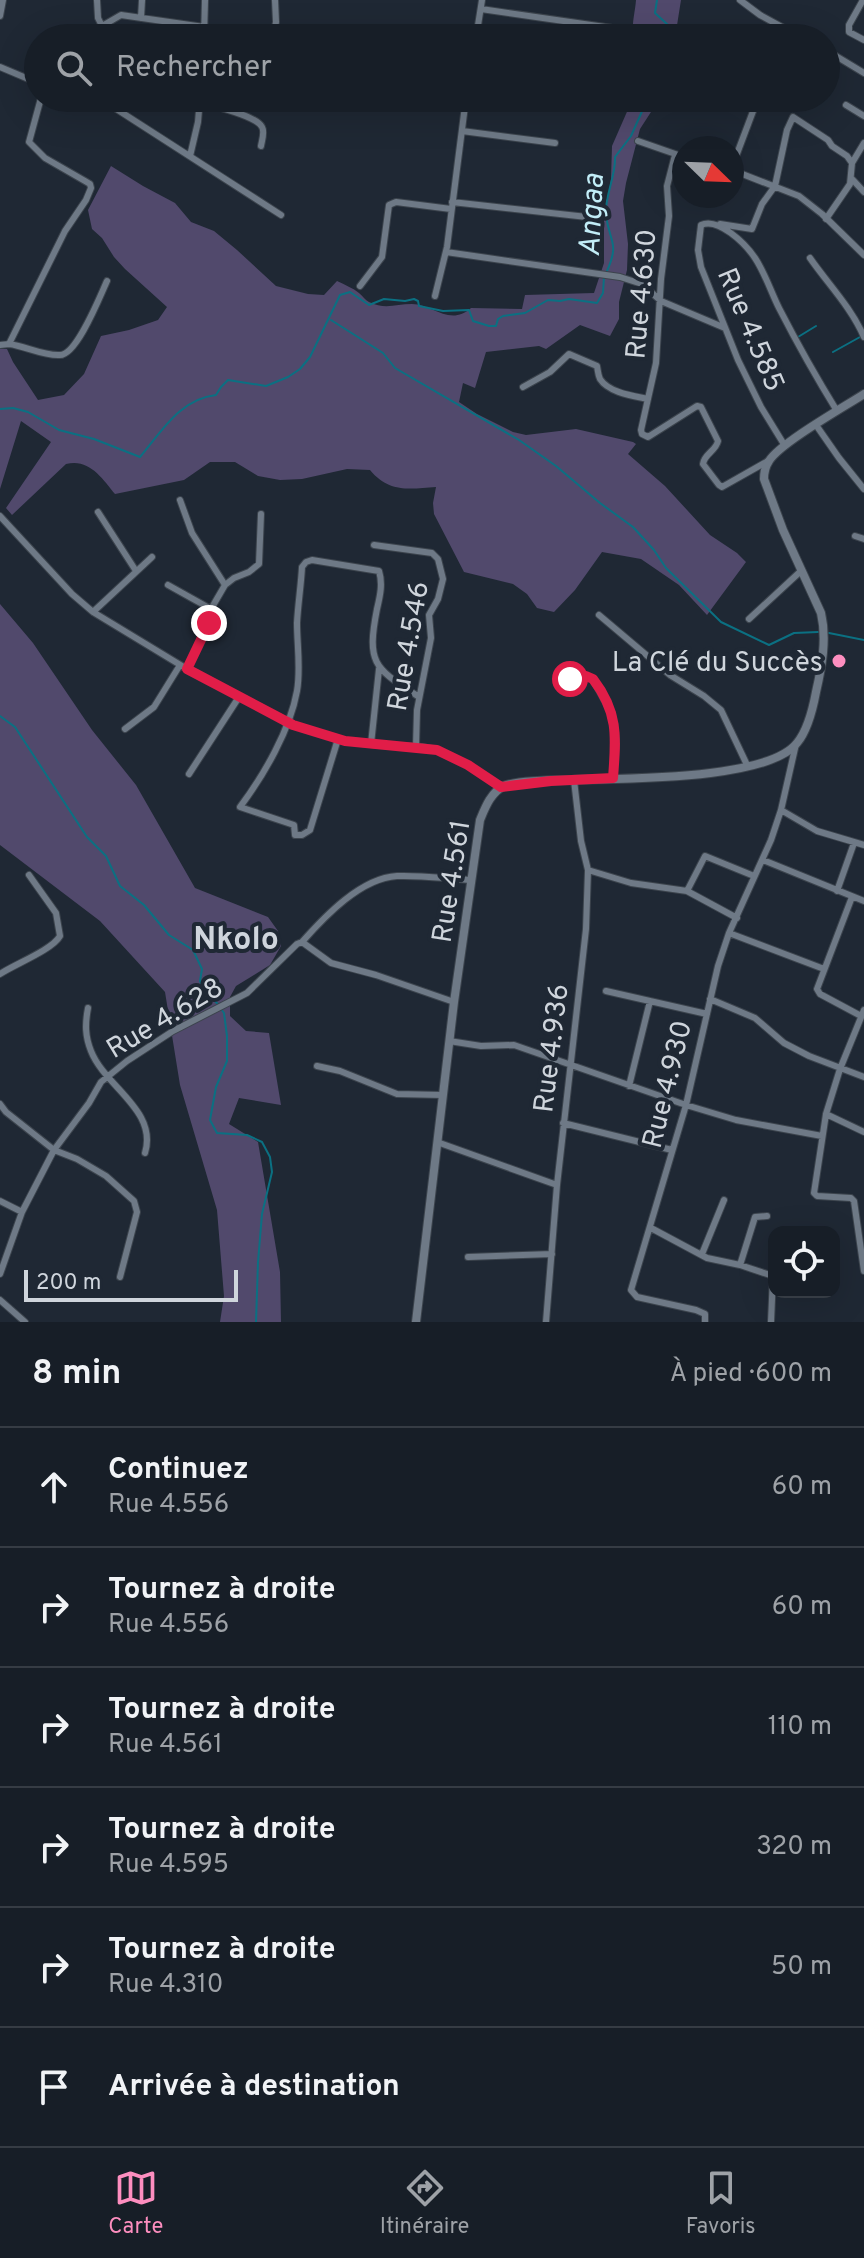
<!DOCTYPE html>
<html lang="fr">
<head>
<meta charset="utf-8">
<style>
  body { margin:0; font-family:Overpass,sans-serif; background:#242b33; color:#f1f3f6 }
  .controls { position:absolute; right:24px; bottom:24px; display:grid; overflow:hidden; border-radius:16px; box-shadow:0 8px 32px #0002 }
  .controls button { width:72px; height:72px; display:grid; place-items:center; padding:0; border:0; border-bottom:2px solid #363c44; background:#171e27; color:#f1f3f6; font:40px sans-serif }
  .compass { position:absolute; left:672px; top:136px; width:72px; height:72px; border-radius:50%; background:#171e27; box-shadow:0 8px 32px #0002; rotate:113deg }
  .scale { position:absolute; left:24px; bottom:20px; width:214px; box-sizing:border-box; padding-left:8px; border:4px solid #cfd5dc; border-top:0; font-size:22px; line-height:28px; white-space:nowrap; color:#cfd5dc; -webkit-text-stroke:6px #1f2834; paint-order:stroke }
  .stop { position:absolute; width:24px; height:24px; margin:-18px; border:6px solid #e11d48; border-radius:50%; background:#fff }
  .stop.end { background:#e11d48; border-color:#fff; box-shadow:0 2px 8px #0008 }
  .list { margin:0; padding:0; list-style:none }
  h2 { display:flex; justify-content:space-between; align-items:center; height:104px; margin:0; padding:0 32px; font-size:34px }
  h2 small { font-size:26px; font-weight:400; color:#9ea2a7 }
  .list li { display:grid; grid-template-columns:52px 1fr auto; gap:24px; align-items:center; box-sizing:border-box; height:120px; padding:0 32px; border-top:2px solid #363c44 }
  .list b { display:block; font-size:30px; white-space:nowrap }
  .list p { margin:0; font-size:26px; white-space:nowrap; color:#9ea2a7 }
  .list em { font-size:26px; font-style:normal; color:#9ea2a7 }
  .icon { flex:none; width:44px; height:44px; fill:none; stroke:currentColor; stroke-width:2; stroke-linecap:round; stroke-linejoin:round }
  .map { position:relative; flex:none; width:864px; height:1322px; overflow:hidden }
  .search { position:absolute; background:#171e27; box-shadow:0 8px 32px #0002; left:24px; right:24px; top:24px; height:88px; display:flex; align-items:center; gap:20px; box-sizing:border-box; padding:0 28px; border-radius:44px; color:#9ea2a7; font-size:30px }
  .sheet { height:824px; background:#171e27 }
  nav { display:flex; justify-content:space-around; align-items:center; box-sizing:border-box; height:112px; border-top:2px solid #363c44; background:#171e27; font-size:22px; color:#9ea2a7 }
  nav a { display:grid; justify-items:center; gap:4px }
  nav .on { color:#fd8ebf }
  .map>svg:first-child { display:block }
</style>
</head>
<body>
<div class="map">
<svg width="864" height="1322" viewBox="0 0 864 1322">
  <rect width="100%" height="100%" fill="#1f2834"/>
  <!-- green -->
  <path fill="#51496c" d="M 636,0 L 681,0 L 675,38 L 634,38 C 631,24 635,14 636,0 Z
    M 633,98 L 660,98 L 640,129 L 626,183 L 623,201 L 628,244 L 627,270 L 619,302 L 619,319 L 610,336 L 580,325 L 546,349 L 539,346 L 486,352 L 475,388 L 463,383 L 459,402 L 477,414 L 513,432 L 526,435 L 576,429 L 633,442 L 636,444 L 628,454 L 665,486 L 710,535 L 737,553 L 746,562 L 707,615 L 679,585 L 641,559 L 602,552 L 575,590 L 554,612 L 537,608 L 527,594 L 513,584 L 464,572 L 434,514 L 433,503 L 436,487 C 409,489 389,493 370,470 L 347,469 L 302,479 L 280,480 L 258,476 L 235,462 L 210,462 L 184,480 L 115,494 C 102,478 89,458 66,464 L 12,515 L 6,508 L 51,442 L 21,421 L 0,489 L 0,349 L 7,349 L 13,362 L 38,400 L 64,395 L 84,374 L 101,336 L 129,330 L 158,320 L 167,307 L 125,269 L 114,257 L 102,238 L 92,229 L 88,210 L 111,166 L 143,186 L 175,203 L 191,222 L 214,231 L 237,250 L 276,286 L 308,294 L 324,295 L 337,281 C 345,285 353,288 359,293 C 363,296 365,300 369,302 C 385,310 396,304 412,304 C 432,304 450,327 471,308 L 522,309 L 525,295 L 594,293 L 604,263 L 604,221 L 611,179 L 612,146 Z
    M 0,604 L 33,643 L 92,730 L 136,785 L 195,888 L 268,917 L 278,931 L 281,946 L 270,965 L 236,986 L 230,997 L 230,1016 L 246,1031 L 269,1033 L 281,1105 L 239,1098 L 229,1124 L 258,1142 L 280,1272 L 281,1322 L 220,1322 L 224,1296 L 217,1210 L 180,1085 L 165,992 L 100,921 L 0,845 Z"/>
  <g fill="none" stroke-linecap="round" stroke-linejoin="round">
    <!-- stream -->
    <path stroke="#0b7082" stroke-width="2" d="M 657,0 L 655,13 L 668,25 L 667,35 L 661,38
      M 607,271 C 620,242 609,242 606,215 C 604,198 616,176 615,157 L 631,136 L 648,98
      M 331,320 L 383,353 L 395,368 L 519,440 L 556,466 L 600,503 L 633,527 L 654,550 L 666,568 L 721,622 L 769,645 L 794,633 L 818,632
      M 798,337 L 816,326
      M 833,352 L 860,337
      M 0,409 L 13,408 L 28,412 L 59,430 L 94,439 L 140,457 C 162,431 180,399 216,395 L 221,387 L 228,380 L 266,386 L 288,377 L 300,369 L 310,357 L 340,295 L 350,292 L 369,305 L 384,299 L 405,301 L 414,299 L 418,301 L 419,306 L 443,311 L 469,310 L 473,321 L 489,326 L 496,326 L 498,319 L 503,316 L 525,313 L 548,300 L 560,301 L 569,299 L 597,303 L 603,293 L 604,277
      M 829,633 L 864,640
      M 0,716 L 15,727 L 87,837 L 106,856 L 120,886 L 144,905 L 169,935 L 193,950 L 202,969 L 200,981 L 206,993 L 218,1004
      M 221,1009 L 224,1013 L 227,1036 L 227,1061 L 216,1087 L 210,1120 L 217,1133 L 247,1135 L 262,1142 L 270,1157 L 272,1172 L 262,1214 L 258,1262 L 256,1322"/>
    <!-- street casing -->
    <g stroke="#3c444d" stroke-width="8">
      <path id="street" d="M 740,0 L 760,15 L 802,38
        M 863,0 L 849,25 L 849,32 L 864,40
        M 481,9 L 626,30
        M 0,16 L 3,0
        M 141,18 L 142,0
        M 102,26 L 121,15 L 204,27
        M 96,38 L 102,26 L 98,18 L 97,0
        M 204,38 L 205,0
        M 273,38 L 276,22 L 275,0
        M 476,38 L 482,0
        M 826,50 L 864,73
        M 0,67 L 38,83
        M 97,99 L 107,103 L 281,215
        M 200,102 C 213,106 256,115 262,127 C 265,132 262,140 261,146
        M 846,105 L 864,116
        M 462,131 L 555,143
        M 638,141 L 684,157
        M 675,155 L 667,186 L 669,216 L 661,279 L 656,363 L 641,430 L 642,434 L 648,437 L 697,406 L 701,407 L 718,441 C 716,451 704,454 703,464 L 719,485 L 722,487 L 768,461
        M 190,156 L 198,122 L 200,98
        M 852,163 L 864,143
        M 732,167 L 758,98
        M 732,170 L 799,196 L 822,214 L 864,255
        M 852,179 L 864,192
        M 452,202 L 587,217
        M 720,224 L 752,229 L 762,204 L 775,186 L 787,130 L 793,117 L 828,140 L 832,146 L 847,156 L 852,163 L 850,184 L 826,219
        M 446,252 L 620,277 L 642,284 L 661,301 L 725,328
        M 810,258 C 828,284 851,307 864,337
        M 360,286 L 382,257 L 389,205 L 396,202 L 451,209
        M 435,296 L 447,247 L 466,98
        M 9,344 C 25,346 43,356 60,355 C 77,355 100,296 107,281
        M 0,345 L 9,344 L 65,231 L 86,200 L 91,188 L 90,184 L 85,181 L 45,158 L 29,142 L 41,98
        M 523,387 L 550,372 L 569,354 L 597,366 C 598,371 598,375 600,379 C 609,393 634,396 648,399
        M 816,425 L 839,458 L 864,489
        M 785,446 L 761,407 L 738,360 L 701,267 L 698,250 L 701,225 C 718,217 745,243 755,258 C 765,273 771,292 779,308 C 797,343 816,377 837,411
        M 180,500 L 192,533 L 225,585
        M 98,512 L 136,571
        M 0,516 L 72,594 L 93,612 L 187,669 L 293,725 L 345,741 L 378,745 L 422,747 L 437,750 L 468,765 L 501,787
        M 855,536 L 864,539
        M 374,545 L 432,553 L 438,559 L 443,579 L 438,599 L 429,615 L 431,638 L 417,710 L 416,747
        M 168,585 L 211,609
        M 93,612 L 152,557
        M 599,615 L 670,675 L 704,696 L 721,710 L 748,767
        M 749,619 L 802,570
        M 187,669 L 209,623 L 211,609 L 225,585 L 234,578 L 249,572 L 259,564 L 261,514
        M 570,679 L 586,676 L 593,679 L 612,714 L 616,740 L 613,778
        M 125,729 L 154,707 L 180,665
        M 338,739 L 310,830 L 302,835 L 295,835 L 294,825 L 240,807 C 264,775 290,730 297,691 C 301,669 297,645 297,623 C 298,604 301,586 302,567 L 306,562 L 312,560 L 379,571 C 383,584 380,596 377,609 C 366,665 375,668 419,697
        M 371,744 L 379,669
        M 796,744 L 781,810 L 817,831 L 864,845
        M 189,774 L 239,697
        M 763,860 L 864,901
        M 588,870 L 631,883 L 687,891 L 737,918
        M 687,891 L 705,856 L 754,876
        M 837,891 L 854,843
        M 852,897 L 817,989 L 820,994 L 861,1016
        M 729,933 L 824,969
        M 302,942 L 331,963 L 376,975 L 454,1002
        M 0,974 C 15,964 52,950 60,936 L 56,913 L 29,875
        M 606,991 L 707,1014
        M 710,999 L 755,1018 L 784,1043 L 809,1056 L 864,1077
        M 88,1008 C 85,1024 85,1036 91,1051 C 105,1087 158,1110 145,1153
        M 864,1010 L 840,1069 L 826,1114 L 814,1193 L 817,1196 L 851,1198 L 854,1201 L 864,1271
        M 449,1041 L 481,1046 L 514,1045 L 686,1105 L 736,1120 L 822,1136
        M 317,1066 L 340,1071 L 397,1094 L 443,1095
        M 629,1086 L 650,1001
        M 0,1104 L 6,1112 L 54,1150 L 77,1159 L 106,1176 L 134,1201 L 137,1212 L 120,1277
        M 826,1114 L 864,1132
        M 563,1123 L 672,1150
        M 437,1142 L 557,1185
        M 0,1201 L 22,1212
        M 651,1228 L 707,1258 L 740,1265 L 773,1276 L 771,1322
        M 702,1254 L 724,1200
        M 468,1257 L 552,1254
        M 740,1265 L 755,1217 L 767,1216
        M 0,1274 L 22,1212 L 54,1150 L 89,1103 L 101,1082 L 127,1061 L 173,1031 L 247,993 L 297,944 L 302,942 C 325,916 361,878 397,876 C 422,875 448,879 472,880
        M 0,1300 L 25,1322
        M 546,1322 L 557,1185 L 586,929 L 588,870 L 581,841 L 574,780
        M 705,1322 L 705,1314 L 696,1310 L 637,1297 L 631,1290 L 686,1105 L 718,966 L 729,933 L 771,840 L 781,810"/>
    </g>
    <!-- secondary casing -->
    <g stroke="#3c444d" stroke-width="10">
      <path id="secondary" d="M 416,1322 L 454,1002 L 480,820 C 485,808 491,792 504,786 C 519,780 554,780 571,780 C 620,778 767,781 797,743 C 808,730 813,708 816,692 C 822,666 827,639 821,613 L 783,530 L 764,479 C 764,472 765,467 769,461 C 780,443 844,407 864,394"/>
    </g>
    <!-- street -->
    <use href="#street" stroke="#6e7986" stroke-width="6"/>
    <!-- secondary -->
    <use href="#secondary" stroke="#6e7986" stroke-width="8"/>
  </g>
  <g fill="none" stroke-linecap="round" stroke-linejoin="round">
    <!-- route -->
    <path stroke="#e11d48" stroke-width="10" d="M 209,623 L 187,669 L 293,725 L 345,741 L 437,750 L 468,765 L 501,787 L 551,781 L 613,778 C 616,738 619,713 593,679 L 586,676 L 570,679"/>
  </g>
  <!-- markers -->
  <circle fill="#fd8ebf" stroke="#1f2834" stroke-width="3" cx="839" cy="661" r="8"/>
  <g text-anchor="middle" stroke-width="8" stroke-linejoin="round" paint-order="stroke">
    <!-- street labels -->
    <g font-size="28" fill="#cfd5dc" stroke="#1f2834">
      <text transform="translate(640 294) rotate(-85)" y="10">Rue 4.630</text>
      <text transform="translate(752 329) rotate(67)" y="10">Rue 4.585</text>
      <text transform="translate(407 646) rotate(-80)" y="10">Rue 4.546</text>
      <text transform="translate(450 881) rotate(-81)" y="10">Rue 4.561</text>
      <text transform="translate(164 1017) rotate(-31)" y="10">Rue 4.628</text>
      <text transform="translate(550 1048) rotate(-83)" y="10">Rue 4.936</text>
      <text transform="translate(666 1084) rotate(-76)" y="10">Rue 4.930</text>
    </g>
    <!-- poi labels -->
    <g font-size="28" fill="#cfd5dc" stroke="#1f2834" text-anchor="end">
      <text x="823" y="671">La Clé du Succès</text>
    </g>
    <!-- water labels -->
    <g font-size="30" font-style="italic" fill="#c2edf7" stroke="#1f2834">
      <text transform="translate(591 215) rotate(-87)" y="10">Angaa</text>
    </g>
    <!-- quarter labels -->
    <g font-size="32" font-weight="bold" fill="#cfd5dc" stroke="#1f2834">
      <text x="236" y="949">Nkolo</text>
    </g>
  </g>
</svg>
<div class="controls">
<button><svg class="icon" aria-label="locate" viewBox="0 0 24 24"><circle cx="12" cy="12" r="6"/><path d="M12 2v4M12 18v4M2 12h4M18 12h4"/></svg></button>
</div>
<svg class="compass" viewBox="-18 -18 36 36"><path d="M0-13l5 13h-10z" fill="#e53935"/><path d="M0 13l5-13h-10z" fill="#9ea2a7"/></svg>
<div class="scale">200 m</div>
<div class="stop" style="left:570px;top:679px"></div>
<div class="stop end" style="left:209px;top:623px"></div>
<div class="search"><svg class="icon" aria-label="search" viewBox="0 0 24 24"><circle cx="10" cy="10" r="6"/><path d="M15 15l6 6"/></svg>Rechercher</div>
</div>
<section class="sheet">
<h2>8 min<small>À pied · 600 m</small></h2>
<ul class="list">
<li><svg class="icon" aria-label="ahead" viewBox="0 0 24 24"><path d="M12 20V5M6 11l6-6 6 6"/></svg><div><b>Continuez</b><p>Rue 4.556</p></div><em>60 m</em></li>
<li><svg class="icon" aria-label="right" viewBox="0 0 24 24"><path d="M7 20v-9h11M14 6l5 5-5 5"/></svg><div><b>Tournez à droite</b><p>Rue 4.556</p></div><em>60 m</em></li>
<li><svg class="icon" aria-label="right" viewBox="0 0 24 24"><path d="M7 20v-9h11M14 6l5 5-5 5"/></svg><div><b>Tournez à droite</b><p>Rue 4.561</p></div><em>110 m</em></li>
<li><svg class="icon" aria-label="right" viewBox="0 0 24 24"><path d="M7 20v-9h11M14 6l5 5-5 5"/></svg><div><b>Tournez à droite</b><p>Rue 4.595</p></div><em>320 m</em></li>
<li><svg class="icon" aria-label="right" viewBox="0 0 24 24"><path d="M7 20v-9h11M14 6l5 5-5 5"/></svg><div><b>Tournez à droite</b><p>Rue 4.310</p></div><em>50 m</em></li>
<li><svg class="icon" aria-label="arrive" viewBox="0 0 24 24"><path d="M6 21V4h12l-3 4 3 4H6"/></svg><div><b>Arrivée à destination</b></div></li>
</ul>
</section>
<nav>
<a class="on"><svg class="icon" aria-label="map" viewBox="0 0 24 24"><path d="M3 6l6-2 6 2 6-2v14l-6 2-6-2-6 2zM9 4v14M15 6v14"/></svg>Carte</a>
<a><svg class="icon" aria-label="directions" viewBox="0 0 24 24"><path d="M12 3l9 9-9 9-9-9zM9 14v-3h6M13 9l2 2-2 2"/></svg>Itinéraire</a>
<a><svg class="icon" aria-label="saved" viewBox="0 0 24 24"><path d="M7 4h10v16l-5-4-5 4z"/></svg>Favoris</a>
</nav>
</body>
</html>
